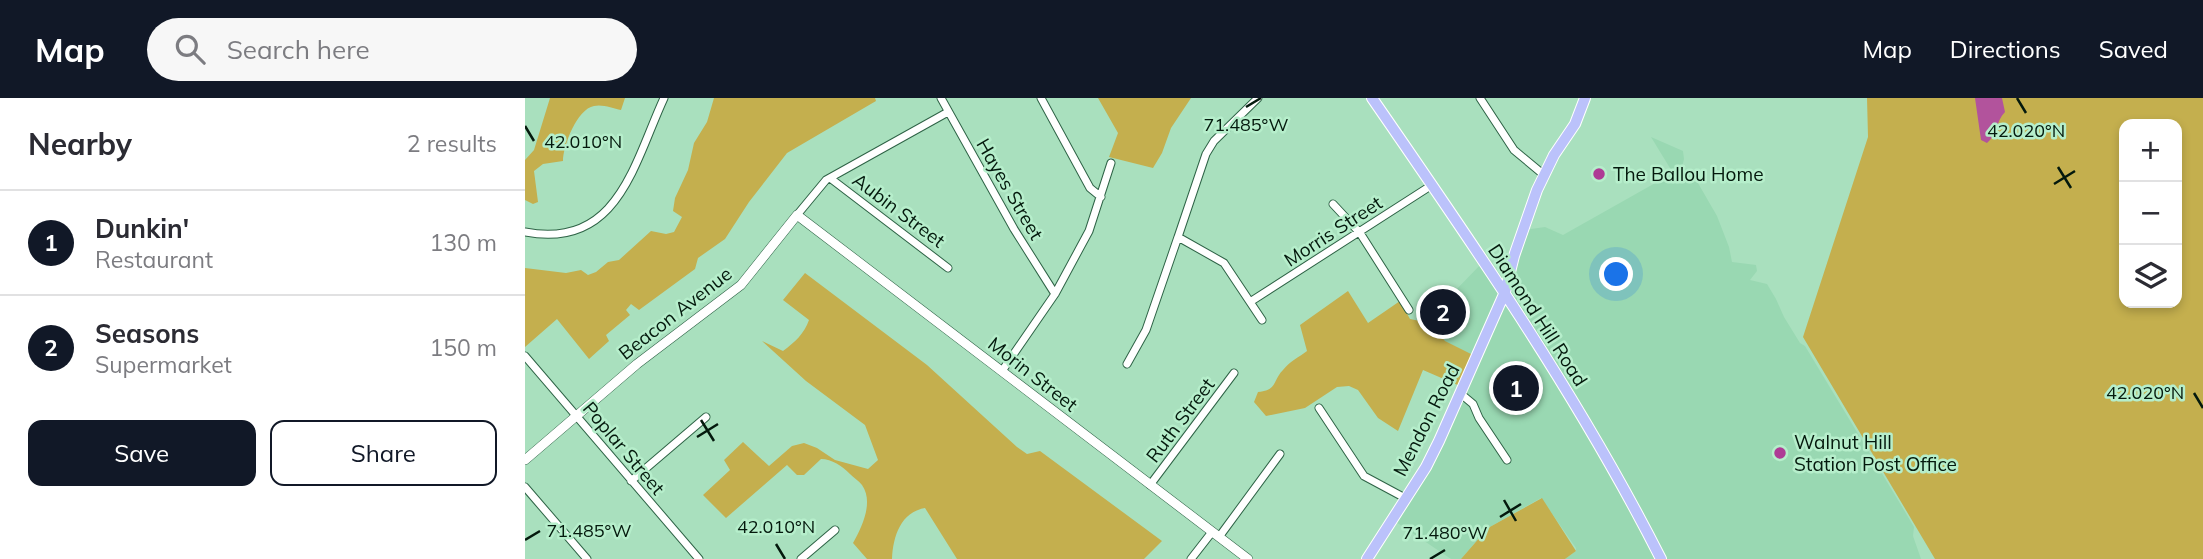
<!DOCTYPE html>
<html lang="en">
<head>
<meta charset="utf-8">
<style>
  body { margin:0; font-family:Mulish,sans-serif; background:#f7f7f7; color:#2b2b33 }
  .controls { position:absolute; right:21px; top:21px; display:grid; overflow:hidden; border-radius:14px; box-shadow:0 4px 10px #0003 }
  .controls button { width:63px; height:63px; display:grid; place-items:center; padding:0; border:0; border-bottom:2px solid #e1e1e2; background:#fff; color:#2b2b33; font:35px sans-serif }
  .you { position:absolute; left:1092px; top:177px; width:24px; height:24px; margin:-18px; border:5px solid #fff; border-radius:50%; background:#1a73e8; box-shadow:0 0 0 10px #1a73e833 }
  .badge { display:grid; place-items:center; width:46px; height:46px; border-radius:50%; background:#111827; color:#fff; font-size:23px; font-weight:700 }
  .pin { position:absolute; translate:-50% -50%; border:4px solid #fff; box-shadow:0 2px 7px #0006 }
  .list { margin:0; padding:0; list-style:none }
  h2 { display:flex; justify-content:space-between; align-items:center; height:91px; margin:0; padding:0 28px; font-size:30px }
  h2 small { font-size:23px; font-weight:400; color:#7c7c81 }
  .list li { display:grid; grid-template-columns:46px 1fr auto; gap:21px; align-items:center; box-sizing:border-box; height:105px; padding:0 28px; border-top:2px solid #e1e1e2 }
  .list b { display:block; font-size:26px; white-space:nowrap }
  .list p { margin:0; font-size:23px; white-space:nowrap; color:#7c7c81 }
  .list em { font-size:23px; font-style:normal; color:#7c7c81 }
  .actions { display:flex; gap:14px; padding:21px 28px }
  .actions a { flex:1; padding:16px 0; border:2px solid #111827; border-radius:14px; text-align:center; font-size:24px; color:#111827 }
  .actions .main { background:#111827; color:#fff }
  .icon { flex:none; width:38px; height:38px; fill:none; stroke:currentColor; stroke-width:2; stroke-linecap:round; stroke-linejoin:round }
  .map { position:relative; flex:none; width:1678px; height:461px; overflow:hidden }
  header { display:flex; align-items:center; gap:42px; box-sizing:border-box; height:98px; padding:0 35px; background:#111827; color:#fff }
  header strong { font-size:33px }
  nav { display:flex; gap:38px; margin-inline-start:auto; font-size:24px }
  .search { width:490px; height:63px; background:#f7f7f7; display:flex; align-items:center; gap:18px; box-sizing:border-box; padding:0 24px; border-radius:38px; color:#7c7c81; font-size:26px }
  main { display:flex }
  aside { flex:1; background:#fff }
  .map>svg:first-child { display:block }
</style>
</head>
<body>
<header>
<strong>Map</strong>
<div class="search"><svg class="icon" aria-label="search" viewBox="0 0 24 24"><circle cx="10" cy="10" r="6"/><path d="M15 15l6 6"/></svg>Search here</div>
<nav><a>Map</a><a>Directions</a><a>Saved</a></nav>
</header>
<main>
<aside>
<h2>Nearby<small>2 results</small></h2>
<ul class="list">
<li><span class="badge">1</span><div><b>Dunkin'</b><p>Restaurant</p></div><em>130 m</em></li>
<li><span class="badge">2</span><div><b>Seasons</b><p>Supermarket</p></div><em>150 m</em></li>
</ul>
<div class="actions"><a class="main">Save</a><a>Share</a></div>
</aside>
<div class="map">
<svg width="1678" height="461" viewBox="0 0 1678 461">
  <rect width="100%" height="100%" fill="#a9e0be"/>
  <!-- built -->
  <path fill="#99d8b2" d="M 1126,39 L 1158,53 L 1159,61 L 1157,69 L 1166,73 L 1192,118 L 1204,149 L 1207,164 L 1231,167 L 1232,173 L 1225,182 L 1242,186 L 1251,201 L 1259,219 L 1275,245 L 1280,248 L 1379,412 L 1389,429 L 1388,438 L 1396,461 L 1040,461 L 1051,453 L 1051,450 L 1016,400 L 963,430 L 936,461 L 926,461 L 868,422 L 938,289 L 935,251 L 920,243 L 905,225 L 915,200 L 919,194 L 928,195 L 957,165 L 976,192 L 999,132 L 1020,129 L 1038,137 L 1148,75 Z"/>
  <!-- green -->
  <path fill="#c4af4e" fill-rule="evenodd" d="M 25,0 L 100,0 L 96,12 C 88,10 77,6 69,8 C 52,11 38,48 38,63 L 18,66 L 9,73 L 13,104 L 8,106 L 0,102 L 0,62 L 9,52 Z
    M 189,0 L 350,0 L 351,3 L 262,55 L 224,104 L 200,141 L 173,160 L 170,171 L 114,212 L 106,206 L 101,212 L 105,217 L 81,237 L 84,243 L 64,261 L 32,221 L 0,249 L 0,170 L 41,175 L 56,172 L 63,177 L 71,174 L 83,164 L 94,162 L 126,133 L 141,136 L 149,134 L 157,119 L 148,113 L 150,100 L 163,72 L 169,45 L 182,24 Z
    M 573,0 L 666,0 L 646,30 L 637,55 L 628,70 L 584,59 L 593,35 Z
    M 1342,0 L 1678,0 L 1678,461 L 1410,461 L 1278,239 L 1343,39 ZM 1599,26 L 1652,26 L 1652,205 L 1599,205 Z
    M 280,175 L 402,267 L 492,349 L 502,356 L 515,353 L 637,443 L 619,461 L 432,461 L 400,410 C 376,414 368,438 367,461 L 342,461 L 328,445 C 337,429 349,404 337,387 C 334,383 328,379 325,376 C 317,368 307,361 296,361 L 279,377 L 272,377 L 262,367 L 201,420 L 178,397 L 205,372 L 199,362 L 218,344 L 244,368 L 267,348 L 279,345 L 292,350 L 310,362 L 343,371 L 353,362 L 340,327 L 281,283 L 237,243 L 258,253 C 270,244 279,236 284,222 L 258,202 Z
    M 823,193 L 843,225 L 875,203 L 885,221 L 905,225 L 920,243 L 950,258 L 935,288 L 898,272 L 873,333 L 853,320 L 833,292 L 824,288 L 812,289 L 780,310 L 741,318 L 729,304 L 733,294 C 752,293 748,282 758,272 C 764,264 774,259 782,253 L 775,227 Z
    M 1017,400 L 1051,453 L 1040,461 L 936,461 L 963,430 Z"/>
  <!-- water -->
  <path fill="#b2539c" d="M 1450,0 L 1477,0 L 1480,14 C 1471,23 1472,37 1462,45 L 1456,42 Z"/>
  <g fill="none" stroke-linecap="round" stroke-linejoin="round">
    <!-- minor casing -->
    <g stroke="#2e6346" stroke-width="9">
      <path id="minor" d="M 416,0 L 489,131 L 530,196
        M 516,0 L 565,90 L 576,99
        M 733,0 L 689,43 L 681,56 L 653,139 L 699,165 L 737,222
        M 955,0 L 989,52 L 1019,77
        M 305,80 L 423,170
        M 808,106 L 835,135 L 884,212
        M 272,117 L 301,82 L 423,14
        M 0,134 C 93,152 109,65 139,0
        M 725,204 L 907,87
        M 0,258 L 174,461
        M 602,266 L 621,232 L 653,139
        M 477,273 L 530,196 L 564,133 L 586,65
        M 936,296 L 948,306 L 954,320 L 982,362
        M 794,310 L 839,378 L 880,400
        M 106,383 L 181,319
        M 625,387 L 709,275
        M 0,389 L 62,461
        M 694,439 L 755,356
        M 276,461 L 310,432
        M 666,461 L 687,434"/>
    </g>
    <!-- tertiary casing -->
    <g stroke="#2e6346" stroke-width="10">
      <path id="tertiary" d="M 0,362 L 112,266 L 216,187 L 272,117 L 723,461"/>
    </g>
    <!-- primary casing -->
    <g stroke="#fff" stroke-width="12">
      <path id="primary" d="M 847,0 C 950,149 1054,299 1136,461
        M 842,461 L 901,369 L 914,343 L 980,194 L 989,158 L 1012,92 L 1029,57 L 1050,26 L 1060,0"/>
    </g>
    <!-- minor -->
    <use href="#minor" stroke="#fff" stroke-width="7"/>
    <!-- tertiary -->
    <use href="#tertiary" stroke="#fff" stroke-width="9"/>
    <!-- primary -->
    <use href="#primary" stroke="#bbc2fb" stroke-width="10"/>
  </g>
  <!-- ticks -->
  <path fill="none" stroke="#04190d" stroke-width="2.5" d="M 1492,0 L 1501,15M 721,9 L 736,0M 0,28 L 9,43M 1533,69 L 1546,90M 1529,86 L 1550,73M 1669,295 L 1678,310M 176,322 L 189,343M 172,339 L 193,326M 979,402 L 991,423M 975,419 L 996,406M 0,442 L 15,433M 251,446 L 260,461M 905,461 L 920,452"/>
  <!-- markers -->
  <g fill="#ae3b95" stroke="#b6eecb" stroke-width="2.5">
    <circle cx="1074" cy="76" r="7"/>
    <circle cx="1255" cy="355" r="7"/>
  </g>
  <g text-anchor="middle" stroke-width="5" stroke-linejoin="round" paint-order="stroke">
    <!-- poi labels -->
    <g font-size="19" fill="#04190d" stroke="#b6eecb" text-anchor="start">
      <text x="1088" y="83">The Ballou Home</text>
      <text x="1269" y="351">Walnut Hill<tspan x="1269" dy="22">Station Post Office</tspan></text>
    </g>
    <!-- street labels -->
    <g font-size="19" fill="#04190d" stroke="#b6eecb">
      <text transform="translate(485 91) rotate(60)" y="7">Hayes Street</text>
      <text transform="translate(374 112) rotate(37)" y="7">Aubin Street</text>
      <text transform="translate(808 133) rotate(-33)" y="7">Morris Street</text>
      <text transform="translate(150 215) rotate(-38)" y="7">Beacon Avenue</text>
      <text transform="translate(1013 217) rotate(57)" y="7">Diamond Hill Road</text>
      <text transform="translate(508 276) rotate(38)" y="7">Morin Street</text>
      <text transform="translate(655 322) rotate(-53)" y="7">Ruth Street</text>
      <text transform="translate(901 322) rotate(-63)" y="7">Mendon Road</text>
      <text transform="translate(99 350) rotate(50)" y="7">Poplar Street</text>
    </g>
  </g>
  <g font-size="18" text-anchor="middle" fill="#04190d" stroke="#b6eecb" stroke-width="5" stroke-linejoin="round" paint-order="stroke">
    <text x="721" y="33">71.485°W</text>
    <text x="1501" y="39">42.020°N</text>
    <text x="58" y="50">42.010°N</text>
    <text x="1620" y="301">42.020°N</text>
    <text x="251" y="435">42.010°N</text>
    <text x="64" y="439">71.485°W</text>
    <text x="920" y="441">71.480°W</text>
  </g>
</svg>
<div class="controls">
<button>+</button>
<button>−</button>
<button><svg class="icon" aria-label="layers" viewBox="0 0 24 24"><path d="M12 4l9 5-9 5-9-5zM3 14l9 5 9-5"/></svg></button>
</div>
<div class="you"></div>
<div class="pin badge" style="left:991px;top:290px">1</div>
<div class="pin badge" style="left:918px;top:214px">2</div>
</div>
</main>
</body>
</html>
